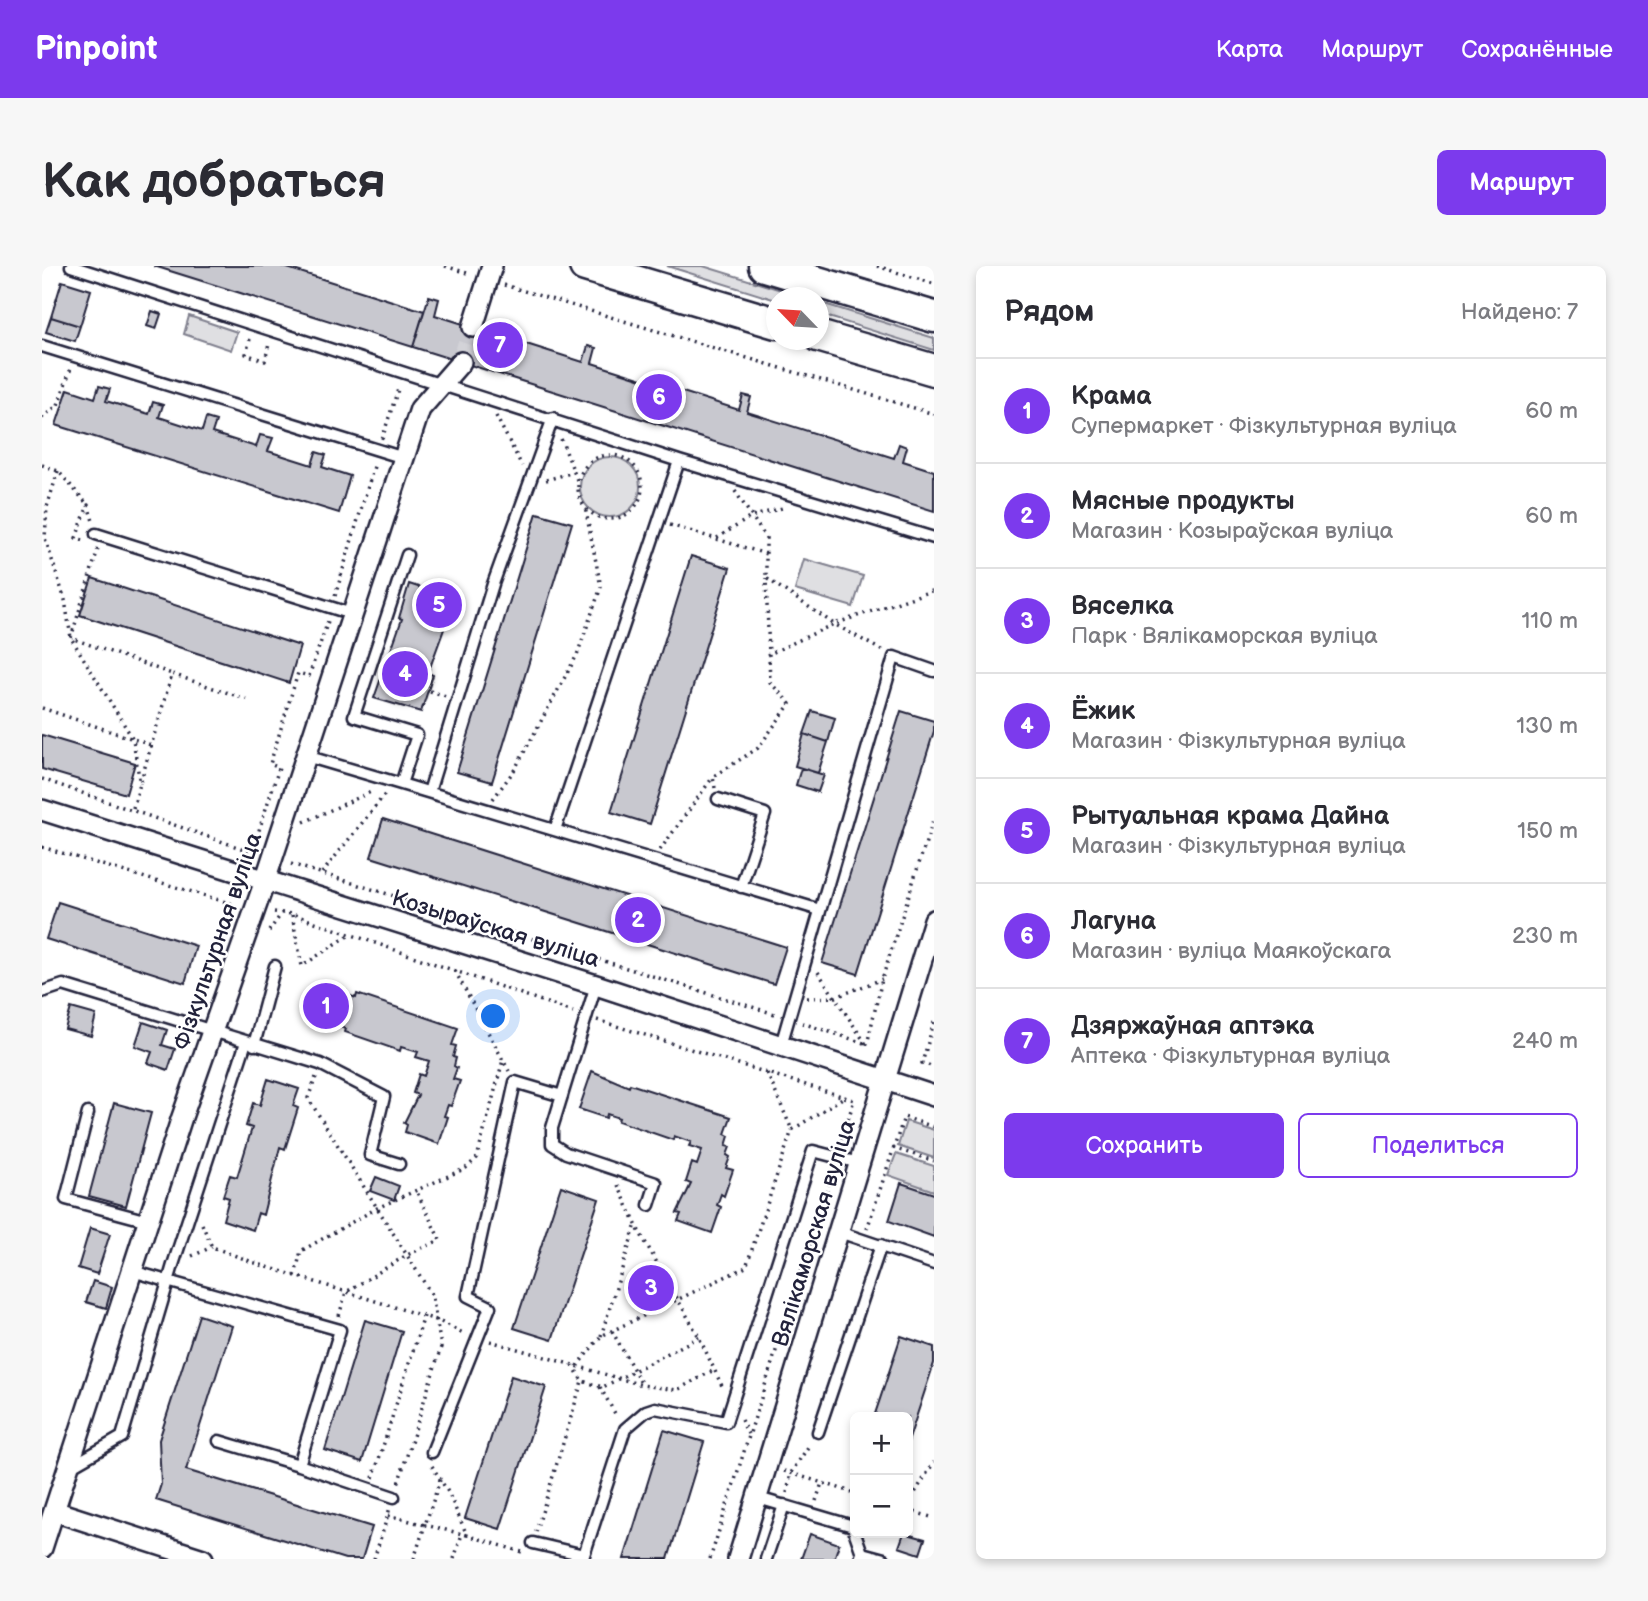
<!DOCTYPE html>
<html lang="ru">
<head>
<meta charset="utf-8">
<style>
  body { margin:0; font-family:"Balsamiq Sans",sans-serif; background:#f7f7f7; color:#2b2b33 }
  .controls { position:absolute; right:21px; bottom:21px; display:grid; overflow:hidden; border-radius:10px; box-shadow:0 4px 10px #0003 }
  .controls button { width:63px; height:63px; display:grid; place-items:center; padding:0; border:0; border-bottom:2px solid #e1e1e2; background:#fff; color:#2b2b33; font:35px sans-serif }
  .compass { position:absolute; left:724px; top:21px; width:63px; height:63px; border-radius:50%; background:#fff; box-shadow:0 4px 10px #0003; rotate:295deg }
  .you { position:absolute; left:452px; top:751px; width:24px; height:24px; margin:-18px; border:5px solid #fff; border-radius:50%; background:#1a73e8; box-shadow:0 0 0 10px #1a73e833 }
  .badge { display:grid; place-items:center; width:46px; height:46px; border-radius:50%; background:#7c3aed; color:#fff; font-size:23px; font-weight:700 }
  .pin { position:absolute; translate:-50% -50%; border:4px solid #fff; box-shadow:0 2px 7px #0006 }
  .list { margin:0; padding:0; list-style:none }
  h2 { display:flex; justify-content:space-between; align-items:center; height:91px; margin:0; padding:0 28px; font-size:30px }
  h2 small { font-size:23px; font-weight:400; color:#7c7c81 }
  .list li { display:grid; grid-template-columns:46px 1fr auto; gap:21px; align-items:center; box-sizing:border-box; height:105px; padding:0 28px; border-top:2px solid #e1e1e2 }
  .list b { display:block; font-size:26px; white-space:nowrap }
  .list p { margin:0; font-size:23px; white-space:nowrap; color:#7c7c81 }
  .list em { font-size:23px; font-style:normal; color:#7c7c81 }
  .actions { display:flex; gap:14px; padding:21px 28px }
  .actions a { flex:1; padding:16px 0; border:2px solid #7c3aed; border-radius:10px; text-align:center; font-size:24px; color:#7c3aed }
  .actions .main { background:#7c3aed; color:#fff }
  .map { position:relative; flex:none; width:892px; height:1293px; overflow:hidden; border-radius:10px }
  header { display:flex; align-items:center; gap:42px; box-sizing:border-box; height:98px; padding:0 35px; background:#7c3aed; color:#fff }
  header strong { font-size:33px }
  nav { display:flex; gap:38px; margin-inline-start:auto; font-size:24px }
  .intro { display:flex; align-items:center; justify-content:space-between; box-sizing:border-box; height:168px; padding:0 42px }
  h1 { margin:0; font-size:49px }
  .button { padding:18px 32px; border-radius:10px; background:#7c3aed; color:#fff; font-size:24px; font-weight:700 }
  main { display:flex; gap:42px; padding:0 42px }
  aside { flex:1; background:#fff; border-radius:10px; box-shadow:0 4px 10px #0003 }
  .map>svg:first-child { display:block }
</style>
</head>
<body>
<header>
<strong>Pinpoint</strong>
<nav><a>Карта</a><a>Маршрут</a><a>Сохранённые</a></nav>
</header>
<div class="intro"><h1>Как добраться</h1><a class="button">Маршрут</a></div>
<main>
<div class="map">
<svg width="892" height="1293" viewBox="0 0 892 1293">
  <rect width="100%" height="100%" fill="#fff"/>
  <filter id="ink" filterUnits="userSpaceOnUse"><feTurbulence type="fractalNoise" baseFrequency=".0143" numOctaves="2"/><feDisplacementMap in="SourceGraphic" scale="14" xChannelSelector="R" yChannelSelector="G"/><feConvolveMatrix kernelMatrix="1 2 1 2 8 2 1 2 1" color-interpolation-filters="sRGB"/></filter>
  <g filter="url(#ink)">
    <!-- green -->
    <path fill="#dfdfe2" stroke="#80808e" stroke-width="2" d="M 625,0 L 661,0 L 762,31 L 734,32 L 734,34 Z
      M 776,36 L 892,72 L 892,84 L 777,48 Z
      M 147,50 L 195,66 L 189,84 L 142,68 Z
      M538 221a30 30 0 1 1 60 0a30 30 0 1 1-60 0Z
      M 762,293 L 821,310 L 811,341 L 753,324 Z
      M 864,855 L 892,864 L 892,892 L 856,880 Z
      M 854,888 L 892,900 L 892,925 L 846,909 Z"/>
    <!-- building -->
    <path fill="#c8c8cf" stroke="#22223b" stroke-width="2" d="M 112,0 L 239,0 L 382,45 L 371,81 Z
      M 20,15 L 49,24 L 38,60 L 9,51 Z
      M 387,30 L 397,33 L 393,49 L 541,96 L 546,80 L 554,82 L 550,97 L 697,144 L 701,129 L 709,131 L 705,146 L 852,192 L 857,178 L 865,181 L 861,195 L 892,205 L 892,245 L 371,81 Z
      M 110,45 L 119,48 L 114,63 L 105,60 Z
      M 9,51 L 38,60 L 33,75 L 4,66 Z
      M 57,120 L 68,123 L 64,135 L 107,148 L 111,136 L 121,139 L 117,151 L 160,165 L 164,152 L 174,155 L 170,167 L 214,181 L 218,169 L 231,172 L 226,185 L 270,199 L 274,186 L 284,189 L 280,201 L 308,210 L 297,247 L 14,159 L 26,123 L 53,132 Z
      M 495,247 L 530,257 L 450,516 L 415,506 Z
      M 649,290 L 688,302 L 608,558 L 569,546 Z
      M 50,312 L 258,380 L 247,417 L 38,349 Z
      M 367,318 L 413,333 L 386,407 L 391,409 L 379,446 L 332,432 L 360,353 L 357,352 Z
      M 770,445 L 793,452 L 786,476 L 762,468 Z
      M 859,445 L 892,455 L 892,465 L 816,708 L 780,697 Z
      M 762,468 L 786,476 L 776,507 L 753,500 Z
      M 0,469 L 93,497 L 84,528 L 0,503 Z
      M 759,502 L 782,509 L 776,526 L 754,519 Z
      M 341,553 L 744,681 L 732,718 L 329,591 Z
      M 16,636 L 154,680 L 143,717 L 4,673 Z
      M 277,716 L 304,725 L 303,728 L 314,732 L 315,728 L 416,762 L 410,779 L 414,780 L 411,791 L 414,792 L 412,800 L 415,802 L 411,813 L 418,815 L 409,840 L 406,839 L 402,850 L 406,851 L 397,878 L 363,866 L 365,859 L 362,857 L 376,829 L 371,827 L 377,808 L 382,810 L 387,795 L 374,791 L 376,786 L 359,781 L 358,785 L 303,766 L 304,763 L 292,759 L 291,762 L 264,754 Z
      M 29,742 L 54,749 L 49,770 L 23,763 Z
      M 101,756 L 125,764 L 120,779 L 133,783 L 126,804 L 106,797 L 110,786 L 93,780 Z
      M 550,805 L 587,821 L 588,818 L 689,851 L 683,868 L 687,870 L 684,880 L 688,881 L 685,889 L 688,891 L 684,902 L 691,904 L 682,930 L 679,928 L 675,939 L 679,941 L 670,967 L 636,955 L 639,948 L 635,947 L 649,918 L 644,916 L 650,897 L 655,899 L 660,884 L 647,880 L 649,876 L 632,870 L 631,874 L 576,855 L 577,852 L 565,848 L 564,852 L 537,843 Z
      M 226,813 L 257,823 L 251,840 L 256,842 L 243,883 L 238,881 L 221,949 L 216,947 L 211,964 L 181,954 L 187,932 L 181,930 L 188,909 L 195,911 L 210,862 L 204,860 L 211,837 L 218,839 Z
      M 72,837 L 109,847 L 84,940 L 47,930 Z
      M 334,911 L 357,920 L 352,934 L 328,925 Z
      M 859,917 L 892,928 L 892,971 L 847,955 Z
      M 519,920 L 557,933 L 510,1074 L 472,1062 Z
      M 48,962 L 68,968 L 55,1008 L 36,1002 Z
      M 51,1015 L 70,1021 L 64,1042 L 44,1036 Z
      M 157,1049 L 190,1060 L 144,1204 L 330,1261 L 320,1293 L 303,1293 L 114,1234 L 119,1218 L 117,1174 Z
      M 323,1054 L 360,1065 L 320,1196 L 283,1184 Z
      M 859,1070 L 892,1081 L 892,1097 L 866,1176 L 866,1151 L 832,1151 Z
      M 469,1110 L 504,1121 L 458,1263 L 423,1252 Z
      M 622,1164 L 662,1176 L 626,1293 L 582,1293 Z
      M 862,1267 L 883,1273 L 878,1288 L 857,1281 Z
      M 768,1268 L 797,1278 L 792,1293 L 759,1293 Z"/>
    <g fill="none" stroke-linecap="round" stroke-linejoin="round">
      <!-- street-tunnel -->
      <path stroke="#d3d3d8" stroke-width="19" stroke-dasharray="19 10" stroke-linecap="butt" d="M 419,96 L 431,61"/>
      <!-- lane casing -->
      <g stroke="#22223b" stroke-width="15">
        <path id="lane" d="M 29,0 L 637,195 L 513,564
          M 0,80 L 362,192
          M 637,195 L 892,272
          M 54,268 L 310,348
          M 365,289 L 312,450 L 375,469 L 359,518 L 778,644
          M 264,490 L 359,518
          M 387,526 L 451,318 L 511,152
          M 676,533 L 723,548 L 699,621
          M 554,719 L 510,862 L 510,878 L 524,887 L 614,917 L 607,939
          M 0,726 L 21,719 L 278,798 L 342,831 L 328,889 L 357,898
          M 212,779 L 233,700
          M 739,779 L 852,391 L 892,405
          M 46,847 L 24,933 L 106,955
          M 797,966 L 892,998
          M 90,1005 L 298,1064 L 257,1199 L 352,1231
          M 776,1166 L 839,979
          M 177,1175 L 257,1199
          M 390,1186 L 448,1041 L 426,1030 L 473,816 L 520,830
          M 26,1202 L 80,1171 L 131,999 L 204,776
          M 716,1232 L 811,1260 L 813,1267
          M 813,1267 L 820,1287 L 818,1293
          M 491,1277 L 542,1289 L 583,1163 L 604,1145 L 613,1142 L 684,1156 L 771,885 L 817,897
          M 820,1287 L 842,1293
          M 724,1293 L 742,1239"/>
      </g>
      <!-- street casing -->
      <g stroke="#22223b" stroke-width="24">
        <path id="street" d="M 431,61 L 450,0
          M 0,544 L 554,719 L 892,830
          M 12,1245 L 161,1293
          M 0,1282 L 139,854 L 223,615 L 378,143 L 419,96
          M 696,1293 L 892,654"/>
      </g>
      <!-- primary casing -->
      <g stroke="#22223b" stroke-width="35">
        <path id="primary" d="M 543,0 L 734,57
          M 722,0 L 892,51
          M 776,70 L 892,104"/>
      </g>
      <!-- path -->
      <path stroke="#22223b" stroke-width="3.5" stroke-dasharray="2 5" stroke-linecap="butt" d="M 403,0 L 428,8
        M 835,0 L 892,18
        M 462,19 L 892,148
        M 208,73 L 204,88 L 223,95 L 227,78
        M 454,150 L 480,200
        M 0,152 L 16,139 L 29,102
        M 340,173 L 357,120
        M 519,173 L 535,214
        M536 221a32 32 0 1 1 64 0a32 32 0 1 1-64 0Z
        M 0,199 L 16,205 L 46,239
        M 16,205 L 5,241 L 3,272 L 23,334 L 29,372 L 91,473 L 98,518
        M 504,214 L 532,206
        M 693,225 L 724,272 L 724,312 L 792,358 L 841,385
        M 628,259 L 724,288
        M 675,272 L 709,251 L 740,242
        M 41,274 L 34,272 L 46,239 L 51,255
        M 56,283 L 29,372 L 130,408
        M 293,330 L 333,197
        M 725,389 L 792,358 L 892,324
        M 388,425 L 404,430
        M 0,442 L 109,479
        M 0,513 L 210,586 L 237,502 L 228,498 L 256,407 L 267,410 L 286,355
        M 673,522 L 671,511 L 716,482 L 748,438 L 728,416 L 724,312
        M 451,533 L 473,503 L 535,389 L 559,321 L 543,241
        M 91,542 L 130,408 L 204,433
        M 262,556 L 331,525
        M 0,581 L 194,639
        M 618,584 L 671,511
        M 249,598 L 736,749
        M 280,607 L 344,527
        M 232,646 L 250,648 L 531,746
        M 250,649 L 260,700 L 309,668
        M 227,665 L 240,647
        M 413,705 L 467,805
        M 776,706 L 824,778
        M 765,732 L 794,731 L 840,713
        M 555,754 L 812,834 L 799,877
        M 892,756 L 880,797 L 892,801
        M 760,757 L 825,778
        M 825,779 L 840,713 L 892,551
        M 725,807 L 750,864 L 802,831
        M 274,811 L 266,832 L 390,1029 L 399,1081 L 356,1218
        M 851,882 L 892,895
        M 576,919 L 597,965 L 657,1071 L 680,1120
        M 160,958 L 170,981 L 216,998 L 397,1055 L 423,1068
        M 825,963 L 862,851 L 892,861
        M 150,990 L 170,981
        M 253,1010 L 259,985 L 335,942 L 424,902 L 435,892 L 461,794
        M 297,1050 L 304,1026 L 365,989 L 398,974 L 374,924
        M 570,1065 L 599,1117
        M 559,1070 L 594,958
        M 448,1075 L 600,1119 L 635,1124 L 672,1104
        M 531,1099 L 540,1115 L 561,1121 L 657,1071
        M 535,1100 L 559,1070 L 704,1001 L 750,864
        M 558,1121 L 575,1151
        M 699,1154 L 706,1168
        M 390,1200 L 406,1226 L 425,1269 L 480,1286
        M 742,1205 L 813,1227
        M 331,1212 L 382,1050
        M 745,1227 L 749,1207 L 768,1178
        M 774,1235 L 780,1217
        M 866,1238 L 892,1196
        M 866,1244 L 892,1252
        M 346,1249 L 383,1259 L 398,1214
        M 494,1266 L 540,1115
        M 332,1293 L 348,1242
        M 372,1293 L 383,1259 L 425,1269
        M 412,1293 L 420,1268
        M 668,1293 L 791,905"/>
      <!-- lane -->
      <use href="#lane" stroke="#fff" stroke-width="10"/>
      <!-- street -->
      <use href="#street" stroke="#fff" stroke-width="19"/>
      <!-- primary -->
      <use href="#primary" stroke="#fff" stroke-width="30"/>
    </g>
  </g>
  <g text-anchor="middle" stroke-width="5" stroke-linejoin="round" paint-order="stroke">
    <!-- street labels -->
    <g font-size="23" fill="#22223b" stroke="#fff">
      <text transform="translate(454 662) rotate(17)" y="8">Козыраўская вуліца</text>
      <text transform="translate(175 675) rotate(-71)" y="8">Фізкультурная вуліца</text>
      <text transform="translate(771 967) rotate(-73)" y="8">Вялікаморская вуліца</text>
    </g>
  </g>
</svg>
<div class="controls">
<button>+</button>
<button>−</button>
</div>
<svg class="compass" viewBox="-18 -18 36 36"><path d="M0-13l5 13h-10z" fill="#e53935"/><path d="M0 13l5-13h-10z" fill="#7c7c81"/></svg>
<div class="you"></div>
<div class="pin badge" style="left:284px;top:740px">1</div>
<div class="pin badge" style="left:596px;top:654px">2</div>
<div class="pin badge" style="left:609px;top:1022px">3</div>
<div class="pin badge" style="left:363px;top:408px">4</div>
<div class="pin badge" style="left:397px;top:339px">5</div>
<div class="pin badge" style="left:617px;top:131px">6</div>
<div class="pin badge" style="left:458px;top:79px">7</div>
</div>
<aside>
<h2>Рядом<small>Найдено: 7</small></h2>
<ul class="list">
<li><span class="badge">1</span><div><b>Крама</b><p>Супермаркет · Фізкультурная вуліца</p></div><em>60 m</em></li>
<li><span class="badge">2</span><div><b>Мясные продукты</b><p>Магазин · Козыраўская вуліца</p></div><em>60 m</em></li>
<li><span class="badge">3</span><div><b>Вяселка</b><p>Парк · Вялікаморская вуліца</p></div><em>110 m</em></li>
<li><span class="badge">4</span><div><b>Ёжик</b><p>Магазин · Фізкультурная вуліца</p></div><em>130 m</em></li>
<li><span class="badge">5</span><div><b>Рытуальная крама Дайна</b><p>Магазин · Фізкультурная вуліца</p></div><em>150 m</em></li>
<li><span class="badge">6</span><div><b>Лагуна</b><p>Магазин · вуліца Маякоўскага</p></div><em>230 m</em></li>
<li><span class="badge">7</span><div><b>Дзяржаўная аптэка</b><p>Аптека · Фізкультурная вуліца</p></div><em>240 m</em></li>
</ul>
<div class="actions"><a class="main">Сохранить</a><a>Поделиться</a></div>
</aside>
</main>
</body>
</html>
